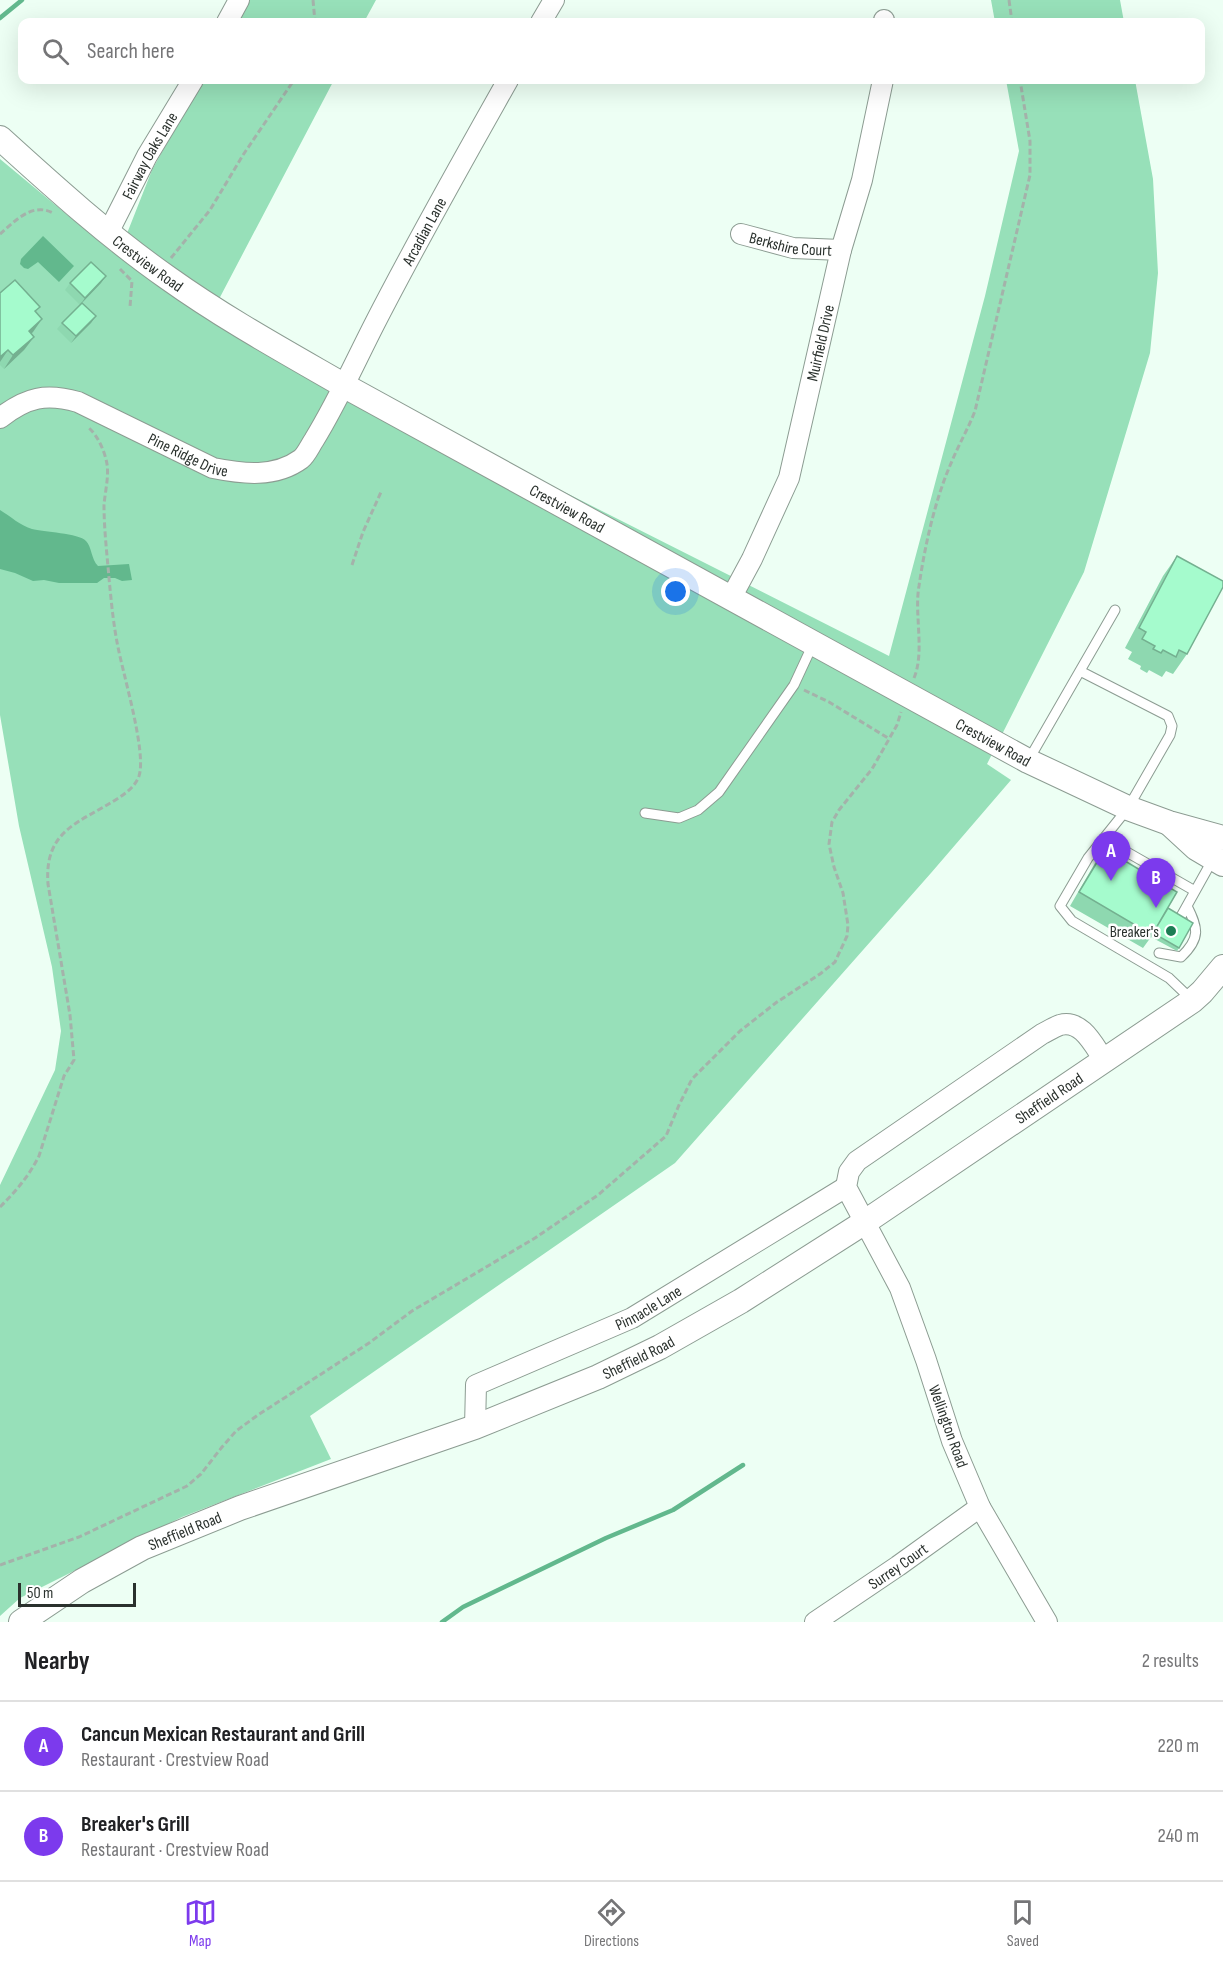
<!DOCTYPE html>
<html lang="en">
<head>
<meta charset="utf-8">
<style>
  body { margin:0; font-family:"Sofia Sans Condensed",sans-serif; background:#f2f2f2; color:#202124 }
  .scale { position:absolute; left:18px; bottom:15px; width:118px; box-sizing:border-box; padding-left:6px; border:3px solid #2a312d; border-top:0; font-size:16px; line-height:21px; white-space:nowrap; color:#2a312d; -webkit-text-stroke:4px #fff; paint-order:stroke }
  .you { position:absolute; left:676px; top:592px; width:21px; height:21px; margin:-15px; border:4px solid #fff; border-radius:50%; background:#1a73e8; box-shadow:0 0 0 9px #1a73e833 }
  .badge { display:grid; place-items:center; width:39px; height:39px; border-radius:50%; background:#7c3aed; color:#fff; font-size:20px; font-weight:700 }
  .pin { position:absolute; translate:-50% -50px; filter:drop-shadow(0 2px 3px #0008) }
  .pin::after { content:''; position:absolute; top:32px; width:21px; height:18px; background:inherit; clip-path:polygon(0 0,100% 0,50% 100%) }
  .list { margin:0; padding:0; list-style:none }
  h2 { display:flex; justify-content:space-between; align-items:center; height:78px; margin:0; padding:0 24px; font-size:26px }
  h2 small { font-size:20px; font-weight:400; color:#757577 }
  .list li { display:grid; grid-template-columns:39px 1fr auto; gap:18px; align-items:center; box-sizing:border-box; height:90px; padding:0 24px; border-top:2px solid #e0e0e0 }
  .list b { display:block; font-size:22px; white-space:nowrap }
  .list p { margin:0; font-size:20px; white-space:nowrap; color:#757577 }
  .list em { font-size:20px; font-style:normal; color:#757577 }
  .icon { flex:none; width:33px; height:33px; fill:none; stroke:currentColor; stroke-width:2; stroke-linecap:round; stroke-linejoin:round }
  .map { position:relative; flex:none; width:1223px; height:1622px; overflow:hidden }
  .search { position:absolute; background:#fff; box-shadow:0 6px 24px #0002; left:18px; right:18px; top:18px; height:66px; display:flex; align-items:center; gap:15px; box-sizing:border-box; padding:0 21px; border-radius:12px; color:#757577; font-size:22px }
  .sheet { height:258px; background:#fff }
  nav { display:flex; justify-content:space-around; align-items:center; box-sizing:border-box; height:84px; border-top:2px solid #e0e0e0; background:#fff; font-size:16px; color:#757577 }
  nav a { display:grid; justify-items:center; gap:3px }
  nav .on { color:#7c3aed }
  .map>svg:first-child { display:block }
</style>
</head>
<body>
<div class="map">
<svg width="1223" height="1622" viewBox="0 0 1223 1622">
  <rect width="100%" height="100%" fill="#edfff4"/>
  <!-- green -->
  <path fill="#97e0b9" d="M 247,0 L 376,0 L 364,22 L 234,22 Z
    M 991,0 L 1120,0 L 1124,22 L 995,22 Z
    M 202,80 L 334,80 L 218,301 L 497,458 L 889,656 L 985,296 L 1019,151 L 1006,80 L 1135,80 L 1153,179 L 1158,273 L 1150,353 L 1084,572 L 987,764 L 1011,780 L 931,873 L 675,1163 L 310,1416 L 331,1459 L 182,1517 L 20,1598 L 0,1616 L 0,1185 L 55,1070 L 61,1031 L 52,967 L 19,826 L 0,715 L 0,159 L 112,252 L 126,236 L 152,170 Z"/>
  <!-- water -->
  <path fill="#62b88d" d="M 43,236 L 74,266 L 59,282 L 38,262 L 28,269 L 24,268 L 20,264 L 21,259 Z
    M 0,510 C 10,516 21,526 32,529 C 43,532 79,533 86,541 C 92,547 91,559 98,566 L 129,564 L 132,580 L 122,581 L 115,578 L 104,578 L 97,583 L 59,583 L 44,580 L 33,581 L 15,573 L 0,569 Z"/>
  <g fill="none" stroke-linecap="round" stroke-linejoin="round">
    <!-- stream -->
    <path stroke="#62b88d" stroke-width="4.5" d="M 0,18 L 22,0
      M 442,1622 L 463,1607 L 606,1538 L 673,1510 L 743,1465"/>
    <!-- service casing -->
    <g stroke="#8c9c92" stroke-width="11">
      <path id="service" d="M 1080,671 L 1168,716 L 1172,726 L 1170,735 L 1128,808 L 1088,858 L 1060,906 L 1072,921 L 1169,978 L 1192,1000
        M 1028,761 L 1115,610
        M 645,813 L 679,818 L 698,810 L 719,792 L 794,685 L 813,644
        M 1104,839 L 1195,891
        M 1179,920 L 1213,859
        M 1159,953 L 1181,957 C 1201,938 1198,928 1187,906"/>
    </g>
    <!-- minor casing -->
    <g stroke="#8c9c92" stroke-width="22">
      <g id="minor">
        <path d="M 884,20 L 884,22"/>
        <path d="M 227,22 L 239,0"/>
        <path d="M 541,22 L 554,0"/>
        <path id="s1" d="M 108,233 L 147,156 L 193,80"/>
        <path id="s2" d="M 741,234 L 793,248 L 841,250"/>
        <path id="s3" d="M 0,418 C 27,397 46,393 78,402 L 213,468 C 243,474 275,478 301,459 C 306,455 310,446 314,440 C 337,403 355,362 375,323 C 417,241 463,160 508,80"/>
        <path id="s4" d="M 731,598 L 752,559 L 789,478 L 841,250 L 862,180 L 883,80"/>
        <path id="s5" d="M 475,1427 L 476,1385 L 632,1318 L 846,1187"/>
        <path id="s6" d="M 815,1622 L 898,1566 L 980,1507"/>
        <path d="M 1047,1622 L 980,1507 L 952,1441 L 926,1360 L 900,1288 L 846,1187 L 849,1172 L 857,1161 L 1042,1034 C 1048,1031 1054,1027 1060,1025 C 1082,1019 1094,1046 1104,1060"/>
      </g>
    </g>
    <!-- tertiary casing -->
    <g stroke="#8c9c92" stroke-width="26">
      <g id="tertiary">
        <path id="s7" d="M 0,138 C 54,187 108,236 168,278 C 224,318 284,351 343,385 L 1028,761 L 1128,808 L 1169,823 L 1223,838"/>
        <path d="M 1171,825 L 1196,848 L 1223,864"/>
        <path id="s8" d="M 21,1622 L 82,1581 L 142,1548 L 240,1508 L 475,1427 L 598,1377 L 660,1347 L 741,1301 L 865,1222 L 1192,1001 L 1202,992 L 1223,967"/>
      </g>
    </g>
    <!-- path -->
    <path stroke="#a4b2aa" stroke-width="3" stroke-dasharray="6 3" stroke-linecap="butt" d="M 313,0 L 315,22
      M 1009,0 L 1012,22
      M 0,234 C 15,221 32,202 53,213
      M 171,258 L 210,210 L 243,155 L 294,80
      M 120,269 L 132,281 L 130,307
      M 352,565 L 363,532 L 381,492
      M 914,678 C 925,652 914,614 919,586 C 925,545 935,499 952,461 C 959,444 968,429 975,411 L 1030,175 L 1030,141 L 1020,80
      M 804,690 L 829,702 L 888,738
      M 0,1207 C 16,1191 29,1176 39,1156 L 64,1076 L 74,1060 L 70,1015 L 48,884 C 44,830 79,823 117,799 C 126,793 135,787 139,776 C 147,752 122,671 117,642 C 113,621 111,599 109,578 C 107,554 104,529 104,505 C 105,492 109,477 107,464 C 105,452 98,436 89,428
      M 0,1565 L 79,1537 L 187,1486 L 201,1474 L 222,1447 L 236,1431 L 258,1415 L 369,1343 L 412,1311 L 535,1238 L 598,1195 L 666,1136 L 679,1105 L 692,1079 L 740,1031 L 777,1002 L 820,974 L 835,962 L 847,936 L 848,925 L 843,893 L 834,867 L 829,844 L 832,822 L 839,810 L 872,769 L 897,725 L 901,712"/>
    <!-- service -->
    <use href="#service" stroke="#fff" stroke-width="9"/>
    <!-- minor -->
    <use href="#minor" stroke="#fff" stroke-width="20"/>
    <!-- tertiary -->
    <use href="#tertiary" stroke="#fff" stroke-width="24"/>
  </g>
  <!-- wall -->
  <path fill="#8ed8b0" d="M 70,283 L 101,283 L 80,305 L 65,290 Z
    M 0,293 L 40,307 L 36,312 L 33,332 L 31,334 L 34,337 L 24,350 L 4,369 L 0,365 Z
    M 96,316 L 91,323 L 71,343 L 57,329 L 62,323 Z
    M 1177,556 L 1187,654 L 1173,674 L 1166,671 L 1162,677 L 1149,670 L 1147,673 L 1140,669 L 1141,666 L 1128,659 L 1132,652 L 1125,648 L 1163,576 Z
    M 1105,849 L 1168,908 L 1179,948 L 1177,951 L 1151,937 L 1143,948 L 1070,906 L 1095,863 Z"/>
  <!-- shaded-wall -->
  <path fill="#74b090" d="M 106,276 L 101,283 L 80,305 L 85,298 Z
    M 96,316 L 91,323 L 71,343 L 76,336 Z
    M 42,319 L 33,332 L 19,345 L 29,331 Z
    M 34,337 L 24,350 L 4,369 L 13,355 Z
    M 8,350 L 0,362 L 0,357 Z"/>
  <!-- building -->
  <path fill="#a5fbcd" stroke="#74b090" stroke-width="1.5" d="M 91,262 L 106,276 L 85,298 L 70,283 Z
    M 15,280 L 40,307 L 35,311 L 42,319 L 29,331 L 34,337 L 13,355 L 8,350 L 0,357 L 0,293 Z
    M 82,303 L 96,316 L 76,336 L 62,323 Z
    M 1177,556 L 1223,581 L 1223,587 L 1187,654 L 1179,650 L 1176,657 L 1163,650 L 1161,653 L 1153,649 L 1155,646 L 1142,639 L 1146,632 L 1139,628 Z
    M 1105,849 L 1177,892 L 1152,935 L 1079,892 Z
    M 1168,908 L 1193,923 L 1179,948 L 1153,933 Z"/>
  <!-- markers -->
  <circle fill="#1c7d54" stroke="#fff" stroke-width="2" cx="1171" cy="931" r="6"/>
  <g text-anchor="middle" stroke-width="5" stroke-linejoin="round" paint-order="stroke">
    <!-- street labels -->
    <g font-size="16" fill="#2a312d" stroke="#fff">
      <text dy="6" stroke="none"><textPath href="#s1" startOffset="88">Fairway Oaks Lane</textPath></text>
      <text dy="6" stroke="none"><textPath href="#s3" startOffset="584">Arcadian Lane</textPath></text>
      <text dy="6" stroke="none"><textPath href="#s2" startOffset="51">Berkshire Court</textPath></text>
      <text dy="6" stroke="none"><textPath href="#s7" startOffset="194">Crestview Road</textPath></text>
      <text dy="6" stroke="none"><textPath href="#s4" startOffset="272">Muirfield Drive</textPath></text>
      <text dy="6" stroke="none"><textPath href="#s3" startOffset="206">Pine Ridge Drive</textPath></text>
      <text dy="6" stroke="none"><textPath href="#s7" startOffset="680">Crestview Road</textPath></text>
      <text dy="6" stroke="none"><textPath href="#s7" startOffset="1166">Crestview Road</textPath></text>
      <text dy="6" stroke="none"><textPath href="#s8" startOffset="1160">Sheffield Road</textPath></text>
      <text dy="6" stroke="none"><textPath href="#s5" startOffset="231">Pinnacle Lane</textPath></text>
      <text dy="6" stroke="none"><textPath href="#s8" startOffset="674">Sheffield Road</textPath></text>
      <text transform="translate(949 1426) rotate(70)" y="6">Wellington Road</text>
      <text dy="6" stroke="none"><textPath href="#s8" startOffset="188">Sheffield Road</textPath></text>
      <text dy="6" stroke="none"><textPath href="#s6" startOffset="100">Surrey Court</textPath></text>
    </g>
    <!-- poi labels -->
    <g font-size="16" fill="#2a312d" stroke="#fff" text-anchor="end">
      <text x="1159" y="937">Breaker's</text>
    </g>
  </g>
</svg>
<div class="scale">50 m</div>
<div class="you"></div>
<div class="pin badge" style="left:1111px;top:881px">A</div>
<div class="pin badge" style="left:1156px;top:908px">B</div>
<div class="search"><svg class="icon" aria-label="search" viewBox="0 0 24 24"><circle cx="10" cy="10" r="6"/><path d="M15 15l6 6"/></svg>Search here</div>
</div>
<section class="sheet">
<h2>Nearby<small>2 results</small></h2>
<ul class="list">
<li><span class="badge">A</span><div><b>Cancun Mexican Restaurant and Grill</b><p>Restaurant · Crestview Road</p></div><em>220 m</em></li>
<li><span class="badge">B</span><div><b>Breaker's Grill</b><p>Restaurant · Crestview Road</p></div><em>240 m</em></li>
</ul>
</section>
<nav>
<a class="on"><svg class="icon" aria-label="map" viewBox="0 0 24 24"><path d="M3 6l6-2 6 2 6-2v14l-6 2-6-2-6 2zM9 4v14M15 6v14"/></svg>Map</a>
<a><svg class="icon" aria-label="directions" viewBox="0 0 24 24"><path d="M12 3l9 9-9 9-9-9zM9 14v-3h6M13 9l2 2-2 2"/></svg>Directions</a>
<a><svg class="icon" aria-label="saved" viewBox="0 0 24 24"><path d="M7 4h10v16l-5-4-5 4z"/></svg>Saved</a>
</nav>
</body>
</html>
